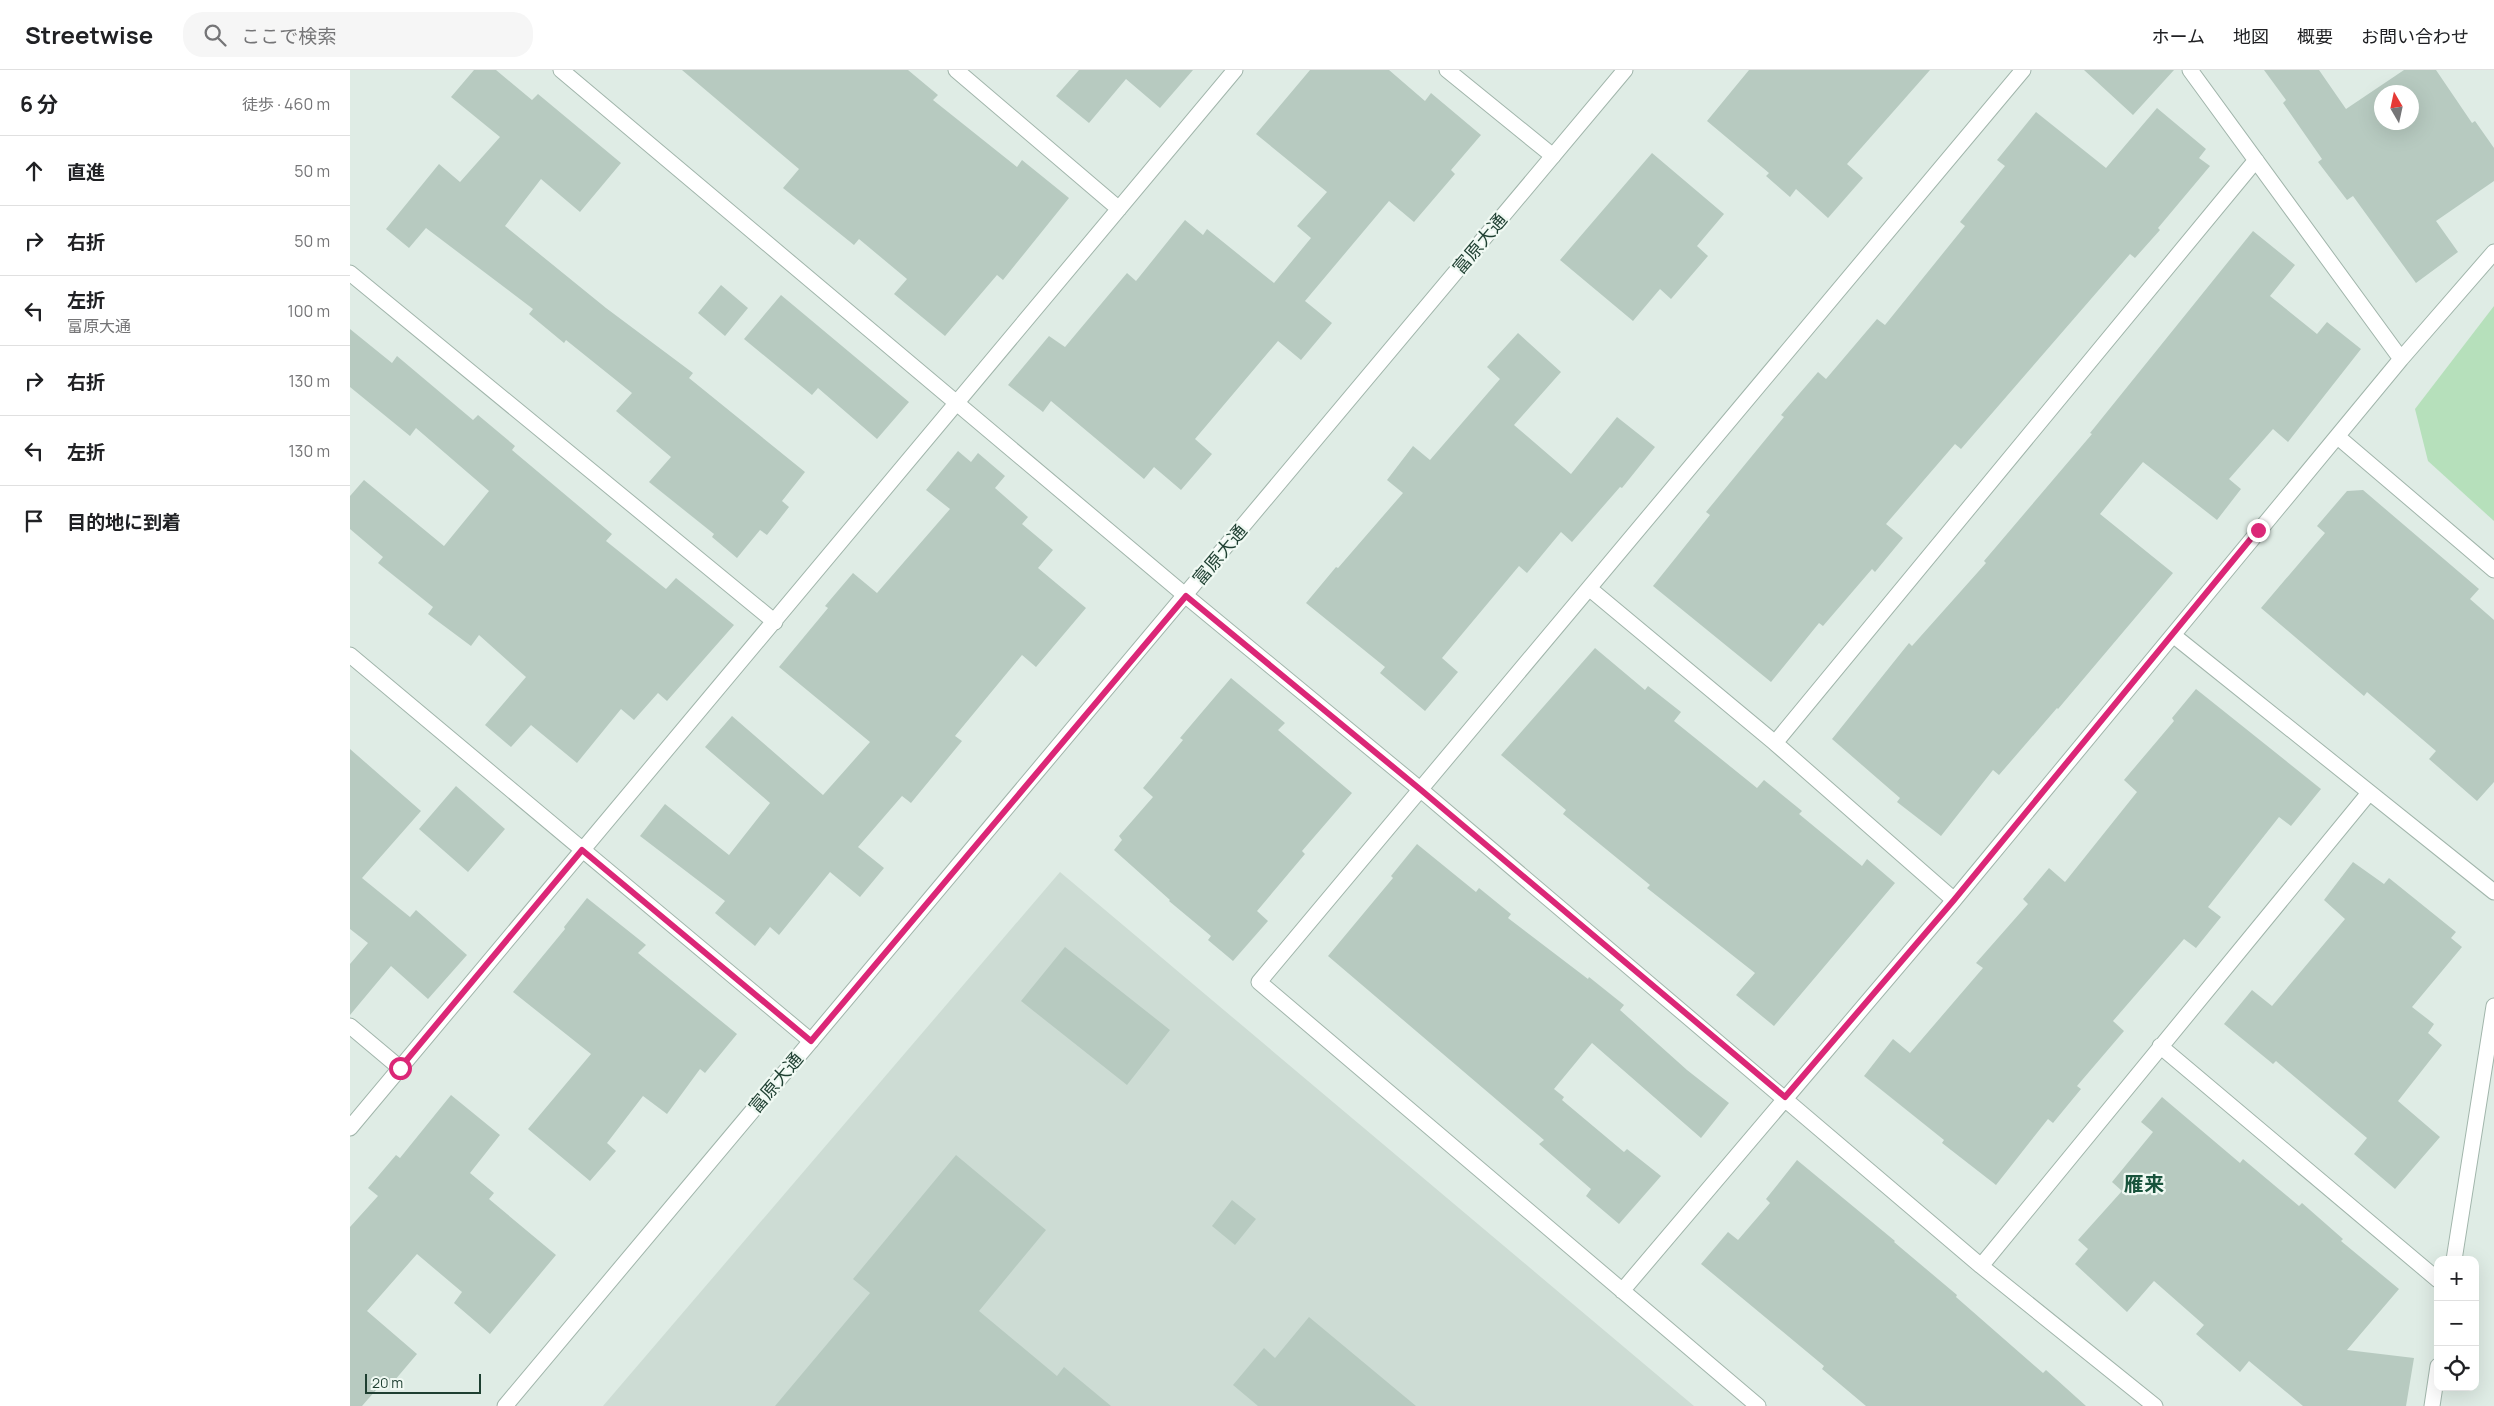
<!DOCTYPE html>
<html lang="ja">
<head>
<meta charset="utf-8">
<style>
  body { margin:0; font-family:Manrope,"Noto Sans JP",sans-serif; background:#f6f6f6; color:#202124 }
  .controls { position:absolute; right:15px; bottom:15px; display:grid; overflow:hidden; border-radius:10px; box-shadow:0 5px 20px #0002 }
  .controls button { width:45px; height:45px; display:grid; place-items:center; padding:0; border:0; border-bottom:1px solid #e0e0e0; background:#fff; color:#202124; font:25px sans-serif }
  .compass { position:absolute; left:2024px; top:15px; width:45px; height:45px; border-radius:50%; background:#fff; box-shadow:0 5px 20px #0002; rotate:351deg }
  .scale { position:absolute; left:15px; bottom:12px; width:116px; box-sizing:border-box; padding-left:5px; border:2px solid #1e3f31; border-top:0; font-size:14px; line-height:18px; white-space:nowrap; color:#1e3f31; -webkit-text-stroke:4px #f0f9f3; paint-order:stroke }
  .stop { position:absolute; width:15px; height:15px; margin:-11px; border:4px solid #db2777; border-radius:50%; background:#fff }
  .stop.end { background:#db2777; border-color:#fff; box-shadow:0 1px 5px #0008 }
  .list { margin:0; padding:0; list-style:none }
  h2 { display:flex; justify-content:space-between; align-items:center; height:65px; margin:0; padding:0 20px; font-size:21px }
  h2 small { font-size:16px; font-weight:400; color:#757577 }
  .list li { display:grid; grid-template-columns:32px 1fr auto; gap:15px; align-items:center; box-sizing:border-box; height:70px; padding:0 20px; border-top:1px solid #e0e0e0 }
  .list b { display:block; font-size:19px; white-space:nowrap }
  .list p { margin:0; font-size:16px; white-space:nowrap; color:#757577 }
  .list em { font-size:16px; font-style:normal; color:#757577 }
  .icon { flex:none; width:28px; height:28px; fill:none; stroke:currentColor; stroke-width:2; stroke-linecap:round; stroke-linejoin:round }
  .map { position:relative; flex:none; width:2144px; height:1336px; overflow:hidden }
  header { display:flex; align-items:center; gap:30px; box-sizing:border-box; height:70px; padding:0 25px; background:#fff; border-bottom:1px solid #e0e0e0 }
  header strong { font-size:24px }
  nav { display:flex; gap:28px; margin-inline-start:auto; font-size:18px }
  .search { width:350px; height:45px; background:#f6f6f6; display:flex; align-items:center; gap:12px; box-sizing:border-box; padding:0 18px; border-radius:20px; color:#757577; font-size:19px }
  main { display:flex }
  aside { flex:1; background:#fff }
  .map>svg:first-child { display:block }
</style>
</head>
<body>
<header>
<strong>Streetwise</strong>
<div class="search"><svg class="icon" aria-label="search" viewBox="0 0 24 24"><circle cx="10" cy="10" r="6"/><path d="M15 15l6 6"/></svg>ここで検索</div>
<nav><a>ホーム</a><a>地図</a><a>概要</a><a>お問い合わせ</a></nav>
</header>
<main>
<aside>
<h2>6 分<small>徒歩 · 460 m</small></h2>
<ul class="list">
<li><svg class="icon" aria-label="ahead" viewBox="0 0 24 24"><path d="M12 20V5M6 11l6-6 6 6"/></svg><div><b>直進</b></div><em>50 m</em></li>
<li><svg class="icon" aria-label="right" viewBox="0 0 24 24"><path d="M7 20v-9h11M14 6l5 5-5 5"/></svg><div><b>右折</b></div><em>50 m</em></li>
<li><svg class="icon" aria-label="left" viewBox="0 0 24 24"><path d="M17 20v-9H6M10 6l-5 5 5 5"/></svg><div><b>左折</b><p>富原大通</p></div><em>100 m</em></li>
<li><svg class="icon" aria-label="right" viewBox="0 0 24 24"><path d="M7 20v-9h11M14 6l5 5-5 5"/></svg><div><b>右折</b></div><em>130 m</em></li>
<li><svg class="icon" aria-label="left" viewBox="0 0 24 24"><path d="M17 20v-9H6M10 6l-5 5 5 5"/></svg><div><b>左折</b></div><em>130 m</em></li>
<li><svg class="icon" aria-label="arrive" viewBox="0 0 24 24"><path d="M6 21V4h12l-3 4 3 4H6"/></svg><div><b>目的地に到着</b></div></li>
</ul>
</aside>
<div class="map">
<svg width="2144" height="1336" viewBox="0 0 2144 1336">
  <rect width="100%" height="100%" fill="#dfece5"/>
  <!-- built -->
  <path fill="#cddcd4" d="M 710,802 L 1344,1336 L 253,1336 Z"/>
  <!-- green -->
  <path fill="#b6e0bb" d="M 2144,236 L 2144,451 L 2078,391 L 2065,339 Z"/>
  <!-- building -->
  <path fill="#b7cac0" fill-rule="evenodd" d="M 124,0 L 146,0 L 182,30 L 188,24 L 271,93 L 230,142 L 191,109 L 155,156 L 256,238 L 343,303 L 339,308 L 455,402 L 432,431 L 439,437 L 417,465 L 410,460 L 387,488 L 362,467 L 364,464 L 299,412 L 321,387 L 266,341 L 282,323 L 216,270 L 214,273 L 179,244 L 183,239 L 76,158 L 59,178 L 36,159 L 89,94 L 110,112 L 150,67 L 101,27 Z
    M 332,0 L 558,0 L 588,25 L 583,30 L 667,97 L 672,90 L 719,128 L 653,210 L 647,205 L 595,266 L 544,224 L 557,209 L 509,169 L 504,175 L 433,118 L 449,99 Z
    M 729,0 L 843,0 L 810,38 L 776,9 L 739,53 L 706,26 Z
    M 960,0 L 1039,0 L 1075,31 L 1081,23 L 1131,65 L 1101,100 L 1105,104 L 1064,152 L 1039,131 L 955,231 L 982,253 L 951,290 L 928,271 L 845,369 L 862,384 L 831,420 L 804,397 L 794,409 L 701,331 L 693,342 L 658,315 L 699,266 L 715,277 L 777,203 L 786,211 L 835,150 L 853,165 L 857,159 L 924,213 L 961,168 L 947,156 L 977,122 L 906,64 Z
    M 1399,0 L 1580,0 L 1497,94 L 1513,108 L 1478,148 L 1446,119 L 1440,127 L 1416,106 L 1419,103 L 1357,51 Z
    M 1734,0 L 1824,0 L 1783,45 Z
    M 1914,0 L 1969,0 L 1996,39 L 2054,0 L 2086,0 L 2122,53 L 2125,51 L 2144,78 L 2144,111 L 2086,151 L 2108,182 L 2066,213 L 2003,126 L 1997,130 L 1968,92 L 1972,89 L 1933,33 L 1936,30 ZM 2032,22 L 2062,22 L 2062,52 L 2032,52 Z
    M 1807,38 L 1856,79 L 1849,88 L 1860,96 L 1808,158 L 1810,160 L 1785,188 L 1780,184 L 1611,379 L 1605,374 L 1536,454 L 1553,468 L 1525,502 L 1522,499 L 1473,556 L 1469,553 L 1421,612 L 1303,516 L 1360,445 L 1356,442 L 1434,347 L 1431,345 L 1468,302 L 1476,309 L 1527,249 L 1535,255 L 1615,156 L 1610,152 L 1655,96 L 1647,90 L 1686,42 L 1756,98 Z
    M 1302,83 L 1374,144 L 1347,176 L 1358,186 L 1321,229 L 1310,219 L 1283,251 L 1210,190 Z
    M 1903,161 L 1945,195 L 1920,226 L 1967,264 L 1977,252 L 2011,279 L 1938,372 L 1923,359 L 1879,409 L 1891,419 L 1867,450 L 1793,392 L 1750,444 L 1823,503 L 1708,639 L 1707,638 L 1649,705 L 1643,700 L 1591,766 L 1547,732 L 1550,728 L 1482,669 L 1559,573 L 1562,576 L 1636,493 L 1634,491 L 1742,364 L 1740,363 Z
    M 371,215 L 398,238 L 375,266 L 348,243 Z
    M 431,225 L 559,332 L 527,369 L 468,318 L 462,325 L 394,269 Z
    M 0,259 L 42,293 L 47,286 L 123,350 L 128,345 L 165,376 L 162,380 L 262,464 L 256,471 L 316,519 L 326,508 L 384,555 L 317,631 L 308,623 L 284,650 L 271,639 L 227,693 L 181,655 L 161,677 L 135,655 L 176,607 L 129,565 L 121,576 L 78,544 L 83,537 L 28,493 L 33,487 L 0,459 L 0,426 L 14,410 L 94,476 L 139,421 L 66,358 L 60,366 L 0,317 Z
    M 1168,263 L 1211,302 L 1164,355 L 1221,404 L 1267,347 L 1305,377 L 1272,418 L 1270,417 L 1222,472 L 1211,462 L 1177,503 L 1169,496 L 1092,588 L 1108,602 L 1075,641 L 1030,603 L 1035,597 L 956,533 L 986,497 L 988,498 L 1053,423 L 1037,410 L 1063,376 L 1080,390 L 1150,309 L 1137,297 Z
    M 608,381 L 621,392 L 628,383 L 655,406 L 645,418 L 678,447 L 672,454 L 703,480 L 688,498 L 736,538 L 686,597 L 672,585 L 605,666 L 612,671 L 561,733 L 552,726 L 508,777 L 534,798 L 510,827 L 480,802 L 429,865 L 420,857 L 405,876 L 365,843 L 375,831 L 290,766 L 315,734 L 379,785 L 420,733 L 355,677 L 382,646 L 473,725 L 520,672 L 429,597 L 478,538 L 475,536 L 503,503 L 527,523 L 600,439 L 576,420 Z
    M 2013,420 L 2129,519 L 2120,529 L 2144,550 L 2144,712 L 2127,731 L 2079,689 L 2086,681 L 2017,622 L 2014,626 L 1911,538 L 1975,463 L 1967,456 L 1997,421 Z
    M 1245,578 L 1295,620 L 1298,616 L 1331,642 L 1324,651 L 1407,718 L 1414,710 L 1452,741 L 1449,744 L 1512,796 L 1517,789 L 1545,813 L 1424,956 L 1386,925 L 1405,903 L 1297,818 L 1300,815 L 1213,744 L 1216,740 L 1151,685 Z
    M 881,608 L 935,653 L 928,660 L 1002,723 L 952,781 L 955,784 L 907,841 L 918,851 L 883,891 L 858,870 L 861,866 L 819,831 L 820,830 L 764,780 L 772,770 L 769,766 L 803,727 L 793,718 L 833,670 L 830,668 Z
    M 1846,619 L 1971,719 L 1941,756 L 1929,747 L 1858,837 L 1871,847 L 1846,878 L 1834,869 L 1763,951 L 1774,961 L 1727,1016 L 1731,1019 L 1703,1053 L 1698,1049 L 1646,1115 L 1592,1073 L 1594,1070 L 1514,1006 L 1543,969 L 1560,983 L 1633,898 L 1626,893 L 1678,834 L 1673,829 L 1699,798 L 1715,812 L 1787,722 L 1774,710 L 1824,651 L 1822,648 Z
    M 0,679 L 71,741 L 12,808 L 60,847 L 66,840 L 117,885 L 78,929 L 41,896 L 0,945 L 0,894 L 18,873 L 0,859 Z
    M 106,716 L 155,759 L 118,802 L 69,759 Z
    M 1067,774 L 1126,822 L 1129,818 L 1161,844 L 1158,848 L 1238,909 L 1239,907 L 1274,935 L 1270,940 L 1337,1000 L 1379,1033 L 1351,1068 L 1242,973 L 1204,1019 L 1214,1027 L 1212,1030 L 1274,1082 L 1277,1079 L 1311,1106 L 1269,1154 L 1236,1126 L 1241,1119 L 1189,1074 L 1194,1070 L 978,886 L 1043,808 L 1041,806 Z
    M 2003,792 L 2034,814 L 2039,808 L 2106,862 L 2101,868 L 2112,877 L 2062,937 L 2084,954 L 2078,963 L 2092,975 L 2048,1031 L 2090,1067 L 2045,1119 L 2004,1084 L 2017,1068 L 1926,991 L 1923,994 L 1874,954 L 1902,920 L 1922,936 L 1995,849 L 1974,830 Z
    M 237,828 L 296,875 L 288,883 L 387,964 L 355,1003 L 350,999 L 317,1044 L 293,1026 L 257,1073 L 266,1081 L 240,1111 L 178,1059 L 241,984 L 163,922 L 215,859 L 214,857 Z
    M 715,877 L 820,960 L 777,1015 L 671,931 Z
    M 101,1025 L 150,1065 L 120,1103 L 144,1123 L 139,1129 L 206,1185 L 140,1264 L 104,1233 L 112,1222 L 67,1184 L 17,1241 L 67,1284 L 39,1317 L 33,1312 L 12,1336 L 0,1336 L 0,1157 L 28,1126 L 18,1118 L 46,1085 L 50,1088 Z
    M 1812,1027 L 1890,1093 L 1893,1089 L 1949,1136 L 1952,1133 L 1993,1169 L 1991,1171 L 2049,1219 L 1997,1280 L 2064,1288 L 2056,1336 L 1953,1336 L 1899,1291 L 1890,1302 L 1846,1264 L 1854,1255 L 1804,1211 L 1777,1242 L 1725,1194 L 1738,1179 L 1728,1170 L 1772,1121 L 1762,1112 L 1803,1062 L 1791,1052 Z
    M 606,1085 L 696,1160 L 629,1241 L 707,1306 L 714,1297 L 761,1336 L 425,1336 L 520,1223 L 503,1209 Z
    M 1447,1090 L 1545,1171 L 1544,1172 L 1607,1225 L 1606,1227 L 1693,1303 L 1696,1300 L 1736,1336 L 1516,1336 L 1472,1299 L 1474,1296 L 1351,1194 L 1378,1162 L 1388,1170 L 1420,1133 L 1416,1129 Z
    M 882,1130 L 906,1149 L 885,1175 L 862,1156 Z
    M 959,1247 L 1066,1336 L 908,1336 L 883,1315 L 914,1278 L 925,1288 Z"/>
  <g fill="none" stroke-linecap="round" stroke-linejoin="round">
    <!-- minor casing -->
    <g stroke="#a1b5ab" stroke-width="17">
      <path id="minor" d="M 211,0 L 836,526 L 1071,720 L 1631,1196 L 1805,1336
        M 606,0 L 769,139
        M 1097,0 L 1203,86
        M 1840,0 L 2051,289
        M 0,203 L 425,552
        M 1988,367 L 2144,500
        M 1240,519 L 1425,673 L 1604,830
        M 1823,565 L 2144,822
        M 0,585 L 461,971
        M 1425,673 L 1906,90
        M 0,956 L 50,998
        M 1810,976 L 2088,1210
        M 0,1058 L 885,0
        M 2104,1190 L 2144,936
        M 1631,1196 L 2019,723
        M 1272,1221 L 1604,830 L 2051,289 L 2144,182
        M 1408,1336 L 909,912 L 1673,0
        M 2082,1336 L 2088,1296"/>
    </g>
    <!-- tertiary casing -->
    <g stroke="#a1b5ab" stroke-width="17">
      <path id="tertiary" d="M 155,1336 L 1275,0"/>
    </g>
    <!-- minor -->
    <use href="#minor" stroke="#fff" stroke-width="15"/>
    <!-- tertiary -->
    <use href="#tertiary" stroke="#fff" stroke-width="15"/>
  </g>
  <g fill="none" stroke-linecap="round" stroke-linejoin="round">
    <!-- route -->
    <path stroke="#db2777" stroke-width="6" d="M 50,998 L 232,780 L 461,971 L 836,526 L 1071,720 L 1435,1027 L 1604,830 L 1908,460"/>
  </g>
  <g text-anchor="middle" stroke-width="4.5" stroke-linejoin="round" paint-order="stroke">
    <!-- street labels -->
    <g font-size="18" fill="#1e3f31" stroke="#f0f9f3">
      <text transform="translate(1130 174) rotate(-50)" y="6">富原大通</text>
      <text transform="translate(870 485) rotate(-50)" y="6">富原大通</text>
      <text transform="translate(426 1013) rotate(-50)" y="6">富原大通</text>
    </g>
    <!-- quarter labels -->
    <g font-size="20" font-weight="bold" fill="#18533c" stroke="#f0f9f3">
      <text x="1794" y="1121">雁来</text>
    </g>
  </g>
</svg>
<div class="controls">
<button>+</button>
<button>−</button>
<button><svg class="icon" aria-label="locate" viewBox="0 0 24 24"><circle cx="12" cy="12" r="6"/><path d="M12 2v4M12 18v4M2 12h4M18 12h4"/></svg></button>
</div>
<svg class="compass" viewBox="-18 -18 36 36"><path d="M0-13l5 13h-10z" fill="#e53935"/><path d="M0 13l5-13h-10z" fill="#757577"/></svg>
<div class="scale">20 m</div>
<div class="stop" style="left:50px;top:998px"></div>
<div class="stop end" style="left:1908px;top:460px"></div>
</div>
</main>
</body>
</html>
